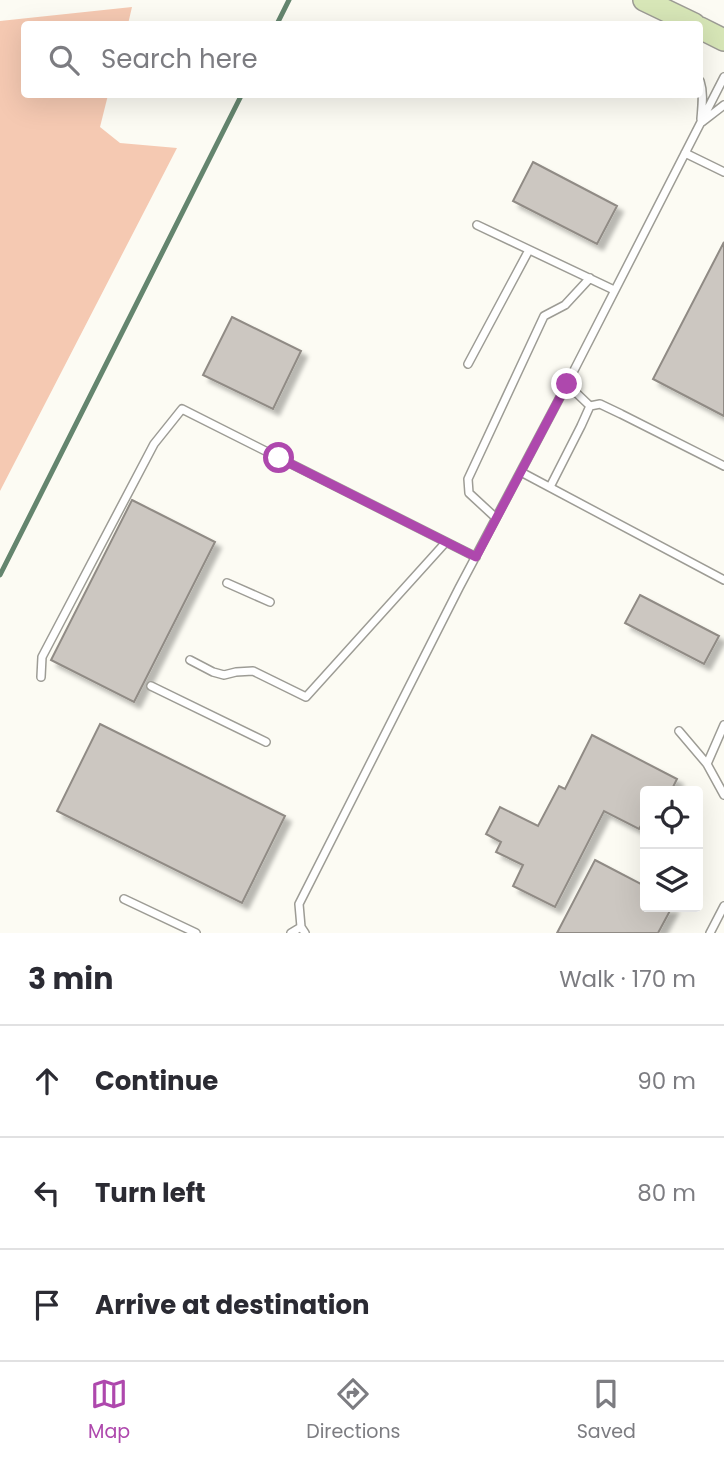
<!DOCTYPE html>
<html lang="en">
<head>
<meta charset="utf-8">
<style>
  body { margin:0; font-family:Poppins,sans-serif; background:#f7f7f7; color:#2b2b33 }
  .controls { position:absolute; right:21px; bottom:21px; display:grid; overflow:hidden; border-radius:7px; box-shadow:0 7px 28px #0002 }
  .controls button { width:63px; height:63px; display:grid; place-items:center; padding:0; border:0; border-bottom:2px solid #e1e1e2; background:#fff; color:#2b2b33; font:35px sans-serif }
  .stop { position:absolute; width:21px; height:21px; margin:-16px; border:5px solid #ae48ad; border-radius:50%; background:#fff }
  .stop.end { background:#ae48ad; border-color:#fff; box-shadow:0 2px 7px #0008 }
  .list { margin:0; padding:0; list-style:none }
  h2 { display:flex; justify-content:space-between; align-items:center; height:91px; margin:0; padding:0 28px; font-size:30px }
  h2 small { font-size:23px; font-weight:400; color:#7c7c81 }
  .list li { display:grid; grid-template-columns:46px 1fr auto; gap:21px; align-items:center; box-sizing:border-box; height:112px; padding:0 28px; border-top:2px solid #e1e1e2 }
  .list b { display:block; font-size:26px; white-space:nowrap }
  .list em { font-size:23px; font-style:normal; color:#7c7c81 }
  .icon { flex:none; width:38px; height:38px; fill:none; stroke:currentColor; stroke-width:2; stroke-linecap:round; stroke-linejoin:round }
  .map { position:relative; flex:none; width:724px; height:933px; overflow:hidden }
  .search { position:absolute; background:#fff; box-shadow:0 7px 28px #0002; left:21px; right:21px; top:21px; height:77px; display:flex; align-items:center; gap:18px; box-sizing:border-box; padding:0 24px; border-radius:7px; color:#7c7c81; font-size:26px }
  .sheet { height:427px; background:#fff }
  nav { display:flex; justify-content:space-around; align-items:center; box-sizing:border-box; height:98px; border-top:2px solid #e1e1e2; background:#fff; font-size:19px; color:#7c7c81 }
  nav a { display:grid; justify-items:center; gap:4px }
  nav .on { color:#ae48ad }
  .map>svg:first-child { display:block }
</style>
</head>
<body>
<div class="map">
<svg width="724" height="933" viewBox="0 0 724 933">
  <defs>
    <filter id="shadow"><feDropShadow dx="6" dy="6" stdDeviation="2" flood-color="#0004"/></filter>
  </defs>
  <rect width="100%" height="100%" fill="#fcfbf3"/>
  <!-- green -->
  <path fill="#f5c9b2" d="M 132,7 L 128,24 L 24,24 L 24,94 L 108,95 L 100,127 L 120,143 L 177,148 L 0,491 L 0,21 Z"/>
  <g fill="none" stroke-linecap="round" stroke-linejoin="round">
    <!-- stream -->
    <path stroke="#64856e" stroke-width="5" d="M 277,24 L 289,0
      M 0,575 L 242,94"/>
  </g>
  <!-- building -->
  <path fill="#ccc7c1" stroke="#908b85" stroke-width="2" filter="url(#shadow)" d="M 533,162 L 617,206 L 597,244 L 513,201 Z
    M 724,242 L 724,416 L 653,379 Z
    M 232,317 L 301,351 L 273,409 L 203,375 Z
    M 132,500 L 215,542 L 134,702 L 51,660 Z
    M 640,595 L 719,636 L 704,664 L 625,623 Z
    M 100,724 L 285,816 L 242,903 L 57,811 Z
    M 592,735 L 677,779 L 671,791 L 645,791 L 645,823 L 643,822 L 639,829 L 604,811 L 555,907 L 513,886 L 523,865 L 496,852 L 501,842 L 486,834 L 500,807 L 538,826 L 559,786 L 565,789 Z
    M 595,860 L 645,886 L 645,907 L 672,907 L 658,933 L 557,933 Z"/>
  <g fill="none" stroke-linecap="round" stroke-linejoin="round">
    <!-- lane casing -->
    <g stroke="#9d9c95" stroke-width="10">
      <path id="lane" d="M 700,81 C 704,93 702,106 701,119
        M 702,122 L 724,105
        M 685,153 L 724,172
        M 477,225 L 614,290
        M 468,364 L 529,250
        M 567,384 L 590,406
        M 590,406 L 600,404 L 621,414 L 724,466
        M 521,472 L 724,580
        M 550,487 L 581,426 L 590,406
        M 496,518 L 469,493 L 468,479 L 544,316 L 565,305 L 590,278
        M 227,583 L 270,602
        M 190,660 L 213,672 L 224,675 L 236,672 L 253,671 L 306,697 L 446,542
        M 41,677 L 42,657 L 154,444 L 182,409 L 476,557
        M 151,686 L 266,742
        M 679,731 L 707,764 L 724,795
        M 707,764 L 724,725
        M 124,899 L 196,933
        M 291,933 L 301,927
        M 305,933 L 301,927 L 299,904 L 459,588 L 567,384 L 724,77
        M 710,933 L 724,906"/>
    </g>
    <!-- secondary casing -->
    <g stroke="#9d9c95" stroke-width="24">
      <path id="secondary" d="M 644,0 L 694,24
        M 700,28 L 724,40"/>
    </g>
    <!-- lane -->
    <use href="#lane" stroke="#fff" stroke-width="7"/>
    <!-- secondary -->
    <use href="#secondary" stroke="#d7e6b7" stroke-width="21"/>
  </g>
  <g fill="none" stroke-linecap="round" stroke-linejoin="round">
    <!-- route -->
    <path stroke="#ae48ad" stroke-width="9" d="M 279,458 L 476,557 L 567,384"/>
  </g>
</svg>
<div class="controls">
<button><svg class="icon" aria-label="locate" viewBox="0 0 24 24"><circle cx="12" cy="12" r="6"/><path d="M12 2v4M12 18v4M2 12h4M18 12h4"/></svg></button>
<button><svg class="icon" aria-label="layers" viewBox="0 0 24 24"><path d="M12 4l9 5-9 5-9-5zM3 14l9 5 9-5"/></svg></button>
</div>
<div class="stop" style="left:279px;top:458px"></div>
<div class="stop end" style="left:567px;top:384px"></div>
<div class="search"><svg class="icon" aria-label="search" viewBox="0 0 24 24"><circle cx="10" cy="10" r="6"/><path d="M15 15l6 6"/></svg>Search here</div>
</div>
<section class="sheet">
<h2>3 min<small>Walk · 170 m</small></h2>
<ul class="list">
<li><svg class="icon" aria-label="ahead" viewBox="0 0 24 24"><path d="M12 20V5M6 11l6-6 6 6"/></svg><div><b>Continue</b></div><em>90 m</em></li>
<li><svg class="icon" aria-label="left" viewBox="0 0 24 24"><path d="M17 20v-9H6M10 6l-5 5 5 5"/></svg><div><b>Turn left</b></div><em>80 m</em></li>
<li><svg class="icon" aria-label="arrive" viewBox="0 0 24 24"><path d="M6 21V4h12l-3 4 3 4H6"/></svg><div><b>Arrive at destination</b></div></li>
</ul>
</section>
<nav>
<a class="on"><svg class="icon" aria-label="map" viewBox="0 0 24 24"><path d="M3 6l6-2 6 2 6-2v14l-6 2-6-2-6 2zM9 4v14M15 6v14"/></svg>Map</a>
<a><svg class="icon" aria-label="directions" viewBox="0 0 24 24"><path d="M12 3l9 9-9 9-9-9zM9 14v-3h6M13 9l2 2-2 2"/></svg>Directions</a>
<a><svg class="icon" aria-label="saved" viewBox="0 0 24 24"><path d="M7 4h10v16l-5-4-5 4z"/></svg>Saved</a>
</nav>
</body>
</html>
